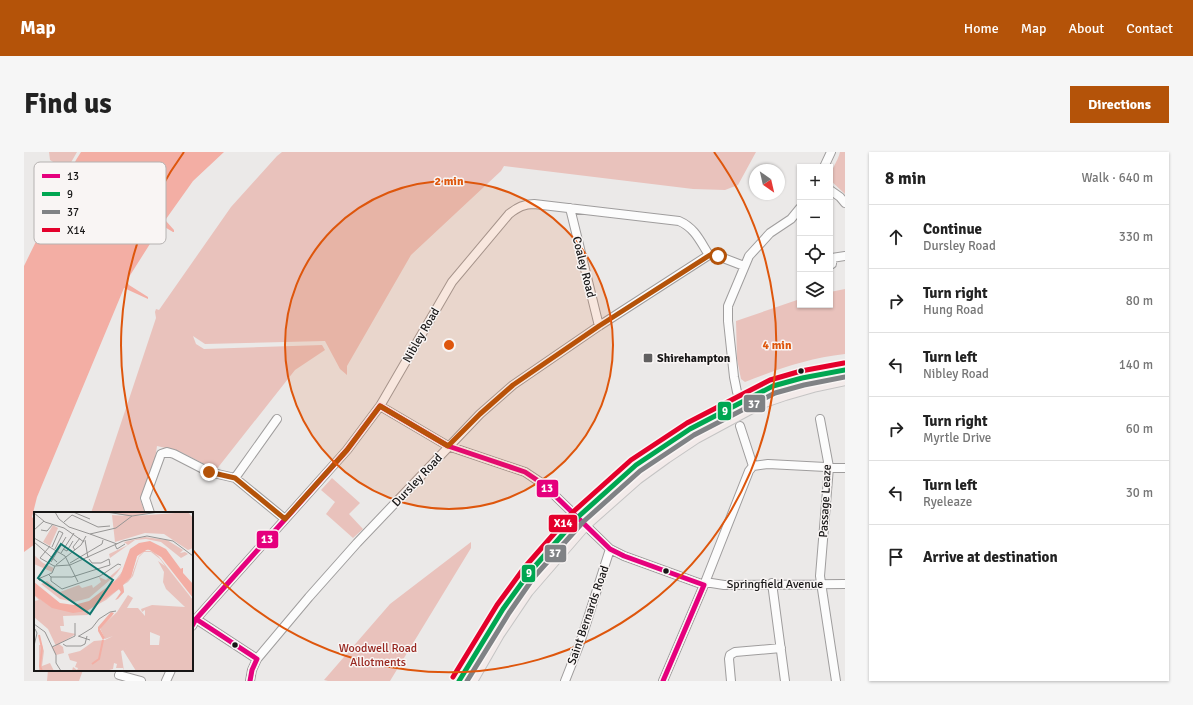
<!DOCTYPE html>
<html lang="en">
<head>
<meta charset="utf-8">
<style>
  body { margin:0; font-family:Signika,sans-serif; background:#f6f6f6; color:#222 }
  .controls { position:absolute; right:12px; top:12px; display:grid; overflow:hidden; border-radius:0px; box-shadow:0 1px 3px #0004 }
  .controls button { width:36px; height:36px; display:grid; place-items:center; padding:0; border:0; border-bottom:1px solid #e0e0e0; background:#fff; color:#222; font:20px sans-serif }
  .compass { position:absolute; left:725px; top:12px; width:36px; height:36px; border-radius:50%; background:#fff; box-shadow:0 1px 3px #0004; rotate:146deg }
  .stop { position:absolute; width:12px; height:12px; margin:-9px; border:3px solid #b45309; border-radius:50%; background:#fff }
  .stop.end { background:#b45309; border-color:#fff; box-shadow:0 1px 4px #0008 }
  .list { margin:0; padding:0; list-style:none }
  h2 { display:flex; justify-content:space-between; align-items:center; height:52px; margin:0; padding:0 16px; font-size:17px }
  h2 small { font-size:13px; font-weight:400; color:#767676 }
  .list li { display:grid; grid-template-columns:26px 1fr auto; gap:12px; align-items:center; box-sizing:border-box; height:64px; padding:0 16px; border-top:1px solid #e0e0e0 }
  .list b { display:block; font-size:15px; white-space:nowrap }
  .list p { margin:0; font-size:13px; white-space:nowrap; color:#767676 }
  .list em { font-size:13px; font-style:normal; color:#767676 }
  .icon { flex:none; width:22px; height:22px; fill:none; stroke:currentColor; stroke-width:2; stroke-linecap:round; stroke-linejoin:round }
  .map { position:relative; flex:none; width:821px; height:529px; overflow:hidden; border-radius:0px }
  header { display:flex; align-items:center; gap:24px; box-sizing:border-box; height:56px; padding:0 20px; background:#b45309; color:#fff }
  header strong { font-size:19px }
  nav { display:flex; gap:22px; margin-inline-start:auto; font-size:14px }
  .intro { display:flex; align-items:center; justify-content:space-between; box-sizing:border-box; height:96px; padding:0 24px }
  h1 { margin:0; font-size:28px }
  .button { padding:10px 18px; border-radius:0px; background:#b45309; color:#fff; font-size:14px; font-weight:700 }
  main { display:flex; gap:24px; padding:0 24px }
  aside { flex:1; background:#fff; border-radius:0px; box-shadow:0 1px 3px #0004 }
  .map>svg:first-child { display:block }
</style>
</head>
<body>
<header>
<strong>Map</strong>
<nav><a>Home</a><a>Map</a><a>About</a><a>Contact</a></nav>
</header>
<div class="intro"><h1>Find us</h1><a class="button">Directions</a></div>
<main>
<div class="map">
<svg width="821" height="529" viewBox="0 0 821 529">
  <rect width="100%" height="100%" fill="#ebe9e8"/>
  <!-- green -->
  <path fill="#e9c2bc" d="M 25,0 L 53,0 L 45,14 L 34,13 L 26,8 Z
    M 258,0 L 732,0 L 714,33 L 701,38 L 669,37 L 480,14 L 477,19 L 387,103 L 323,214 L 323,223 L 316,217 L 301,189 L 181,192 L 169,184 L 172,192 L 180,197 L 298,193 L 301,198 L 271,218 L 192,318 L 155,299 L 133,294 L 131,307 L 116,347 L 121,361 L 67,361 L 132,166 L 131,160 L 132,157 L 135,158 L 207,55 L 253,4 Z
    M 816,0 L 821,0 L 821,42 L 806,28 C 806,17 814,10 816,0 Z
    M 821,137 L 821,202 C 785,206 754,217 721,230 L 717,227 L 713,207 L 712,169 L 776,147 L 776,153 L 806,153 L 806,140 Z
    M 308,326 L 336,351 L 325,362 L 339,377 L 329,386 L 302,362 L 311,350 L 297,338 Z
    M 447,390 L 447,396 L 366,529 L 304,529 L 300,528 L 366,452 Z
    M 24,518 L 59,518 L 55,529 L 23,529 Z"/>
  <!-- water -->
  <path fill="#f3aea4" d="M 57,0 L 200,0 L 169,29 L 142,67 L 142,69 L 150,78 L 150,80 L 149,80 L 139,74 L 136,76 L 105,125 L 103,129 L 105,133 L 124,145 L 124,147 L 100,136 L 13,345 L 8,365 L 11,368 L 11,392 L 0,400 L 0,114 L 52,8 Z"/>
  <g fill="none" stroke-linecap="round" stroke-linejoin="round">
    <!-- minor casing -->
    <g stroke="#9f9d9d" stroke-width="10">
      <path id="minor" d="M 800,15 L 807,0
        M 806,38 L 816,45 L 821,51
        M 546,56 L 575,174
        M 806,113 L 808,112 L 808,106 L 821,104
        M 718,249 L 713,240 L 710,225 L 704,169 L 704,154 L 725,104 L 746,81 L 767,67 L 776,56
        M 356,254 L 424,294 L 501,320 L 519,332 L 586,397 L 600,404 L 680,433
        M 253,267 L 211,326 L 261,367
        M 796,267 L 805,315 L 796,424 L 812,529
        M 716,274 L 729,314
        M 126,361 L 121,346 L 137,302 L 143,300 L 150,302 L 185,320 L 211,326
        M 681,430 L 700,433 L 821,432
        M 748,431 L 761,529
        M 172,467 L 233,507
        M 168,474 L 172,467 L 323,298 L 356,254 L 428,130 L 485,62 C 494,55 500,52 510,52 L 655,69 C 671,76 676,89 685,103
        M 95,523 L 117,529
        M 142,529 L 147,518
        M 226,529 L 228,518 L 233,507 L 285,445 L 333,391 L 456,262 L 489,233 L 575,174 L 685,103 L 694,104 L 720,114
        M 541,529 L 556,491 L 586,397
        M 639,529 L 680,433 L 725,319 L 729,314 L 744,312 L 821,316
        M 707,529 L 705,507 L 706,503 L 711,500 L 757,496"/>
    </g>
    <!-- highway casing -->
    <g stroke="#c5c4c4" stroke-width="14">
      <path id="highway" d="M 435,529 L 479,457 L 505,421 L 554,365 L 612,313 L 666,277 L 718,249 L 749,234 L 778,226 L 821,218
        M 447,529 L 474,482 L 503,439 L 561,372 L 613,326 L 642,305 L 672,285 L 735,251 L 761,242 L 789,234 L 821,227"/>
    </g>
    <!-- minor -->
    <use href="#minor" stroke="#fcfcfc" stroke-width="8"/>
    <!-- highway -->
    <use href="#highway" stroke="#f3ebea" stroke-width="12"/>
    <!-- bus-1 casing -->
    <g stroke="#f9f5f4" stroke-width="8">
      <path id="bus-1" d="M 356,254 L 424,294 L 501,320 L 519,332 L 586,397 L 600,404 L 680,433
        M 172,467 L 233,507 L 228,518 L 226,529
        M 168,474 L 172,467 L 323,298 L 356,254
        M 639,529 L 680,433"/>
    </g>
    <!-- bus-2 casing -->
    <g stroke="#f9f5f4" stroke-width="8">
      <path id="bus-2" d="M 435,529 L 479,457 L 505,421 L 554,365 L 612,313 L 666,277 L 749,234 L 778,226 L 821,218"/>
    </g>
    <!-- bus-3 casing -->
    <g stroke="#f9f5f4" stroke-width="8">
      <path id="bus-3" d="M 443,529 L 485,461 L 510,425 L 559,370 L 616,319 L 670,283 L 751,241 L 780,233 L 821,225"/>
    </g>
    <!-- bus-4 casing -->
    <g stroke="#f9f5f4" stroke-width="8">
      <path id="bus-4" d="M 429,525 L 473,453 L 500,416 L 549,360 L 607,308 L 663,271 L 746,228 L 777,219 L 820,211"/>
    </g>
    <!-- bus-1 -->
    <use href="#bus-1" stroke="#e5007d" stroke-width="5"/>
    <!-- bus-2 -->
    <use href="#bus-2" stroke="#00a651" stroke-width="5"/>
    <!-- bus-3 -->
    <use href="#bus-3" stroke="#808285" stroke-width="5"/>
    <!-- bus-4 -->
    <use href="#bus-4" stroke="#e4002b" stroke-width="5"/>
  </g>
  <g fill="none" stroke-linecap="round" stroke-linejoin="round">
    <!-- route -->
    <path stroke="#b45309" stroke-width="5" d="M 185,320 L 211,326 L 261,367 L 323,298 L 356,254 L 424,294 L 456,262 L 489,233 L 575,174 L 686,103 L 694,104"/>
  </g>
  <!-- distance rings -->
  <circle cx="425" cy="193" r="164" fill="#de560c" fill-opacity=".12"/>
  <g fill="none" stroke="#de560c" stroke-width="2">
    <circle cx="425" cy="193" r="164"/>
    <path d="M142 359A328 328 0 0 1 160 0M690 0A328 328 0 0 1 168 397"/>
  </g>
  <!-- markers -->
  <rect fill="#616060" stroke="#f9f5f4" stroke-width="1.5" x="619" y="201" width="10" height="10" rx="2"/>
  <g fill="#171616" stroke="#f9f5f4" stroke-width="1.5">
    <circle cx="777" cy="219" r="3.5"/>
    <circle cx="642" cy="419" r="3.5"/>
    <circle cx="211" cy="493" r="3.5"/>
  </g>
  <g text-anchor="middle" stroke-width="3" stroke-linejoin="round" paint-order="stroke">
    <!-- street labels -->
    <g font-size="12" fill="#171616" stroke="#f9f5f4">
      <text transform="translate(560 115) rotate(76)" y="4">Coaley Road</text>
      <text transform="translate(397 183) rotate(-60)" y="4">Nibley Road</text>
      <text transform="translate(393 328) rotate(-47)" y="4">Dursley Road</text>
      <text transform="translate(801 349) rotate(-87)" y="4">Passage Leaze</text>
      <text x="751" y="436">Springfield Avenue</text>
      <text transform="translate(564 463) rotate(-71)" y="4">Saint Bernards Road</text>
    </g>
    <!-- poi labels -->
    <g font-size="12" font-weight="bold" fill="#171616" stroke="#f9f5f4" text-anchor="start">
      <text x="633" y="210">Shirehampton</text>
    </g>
    <!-- park labels -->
    <g font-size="12" fill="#982720" stroke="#f9f5f4">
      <text x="354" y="500">Woodwell Road<tspan x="354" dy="14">Allotments</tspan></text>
    </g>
  </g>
  <!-- overview -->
  <g transform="translate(10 360)">
    <rect width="159" height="159" fill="#ebe9e8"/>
    <path d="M 73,0 L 121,0 L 101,4 L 154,0 L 159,6 L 159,36 L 154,38 L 130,22 L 111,21 L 81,30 L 78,3 L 94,4 ZM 19,13 L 24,16 L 16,34 L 9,30 ZM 111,25 L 133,28 L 149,38 L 146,41 L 151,40 L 154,42 L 147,46 L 127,30 L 112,27 L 101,28 L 76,46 L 75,42 L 94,33 L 90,30 ZM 120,36 L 159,86 L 127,45 L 117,38 L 110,38 L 103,44 L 96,68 L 105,44 L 110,39 L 117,39 L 121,41 L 125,45 L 159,88 L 159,159 L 102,159 L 89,138 L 93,136 L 87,139 L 90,159 L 89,156 L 82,156 L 83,152 L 80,151 L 79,157 L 72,159 L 38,159 L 39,155 L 43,158 L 44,156 L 41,155 L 43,150 L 36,148 L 34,142 L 46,139 L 60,129 L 71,128 L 79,124 L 71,127 L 66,116 L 83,100 L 94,83 L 99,86 L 93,96 L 104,96 L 111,104 L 111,98 L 108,100 L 107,97 L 118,93 L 151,95 L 132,77 L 129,70 L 130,60 L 124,49 L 131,54 L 126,47 L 117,40 L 110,40 L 105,45 L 99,64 L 94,70 L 89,73 L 90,80 L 84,87 L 81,88 L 87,80 L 85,77 L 72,88 L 54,98 L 54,103 L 29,104 L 30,114 L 26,114 L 27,119 L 42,122 L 25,132 L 29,135 L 30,141 L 22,143 L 18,135 L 22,134 L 14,117 L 0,105 L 0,89 L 5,88 L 0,83 L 18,95 L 61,94 L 106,37 ZM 116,120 L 126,124 L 125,133 L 116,133 ZM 0,43 L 9,51 L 20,56 L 18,60 L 0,52 ZM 88,54 L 83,61 L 76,68 L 55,86 L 40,90 L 26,87 L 7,72 L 13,69 L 26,80 L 45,73 L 48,76 L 58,73 L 59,76 L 67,70 L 65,65 L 72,68 ZM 5,133 L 8,133 L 10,139 L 8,154 L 16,151 L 20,159 L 5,159 Z" fill="#e9c2bc" fill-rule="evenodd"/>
    <path d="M 116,29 L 132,37 L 146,56 L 147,57 L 148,56 L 149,56 L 149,61 L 159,72 L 159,86 L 127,45 L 114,37 L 103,44 L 97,65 L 89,73 L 90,80 L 82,88 L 87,80 L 85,77 L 53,99 L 39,101 L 18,96 L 0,83 L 0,70 L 26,91 L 40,93 L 55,89 L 86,65 L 96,37 L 105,31 ZM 77,100 L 80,101 L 78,104 L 66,117 L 71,126 L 69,128 L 64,119 L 64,115 Z" fill="#f3aea4"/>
    <path fill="none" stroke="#f3aea4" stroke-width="2" d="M 5,123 L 8,136 L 6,154 L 8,159M 58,152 L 65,147 L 69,128"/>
    <path fill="none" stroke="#969594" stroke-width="1" d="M 21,0 L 25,7 L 35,15 L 56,22 L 82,16 L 98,4 L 125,0M 39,0 L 56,7M 72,0 L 98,4M 0,1 L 11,10 L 30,16 L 50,30M 30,10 L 38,3 L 64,15 L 76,14M 0,18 L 10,9M 7,18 L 13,19 L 19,12M 56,22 L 83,32M 0,26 L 31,44M 51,28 L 54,46M 0,30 L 23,50M 81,33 L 83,37 L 91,32M 18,35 L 25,19M 21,37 L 29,21 L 25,19M 29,37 L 33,39 L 39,29M 41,38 L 39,35 L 46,26M 27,41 L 40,21M 31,44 L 44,70M 6,46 L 16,34M 6,46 L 20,54 L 36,53 L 89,29 L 113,24 L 139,29 L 159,44M 55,47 L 58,51 L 67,51 L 75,47 L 76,53M 17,50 L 32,25M 36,51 L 68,32 L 69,28M 22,53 L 47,33 L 52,24M 15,63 L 17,65 L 38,65 L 76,53M 17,65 L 17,69 L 28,77 L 66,64 L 84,52 L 87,53M 6,69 L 4,67 L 18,61 L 21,54M 0,112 L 11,120 L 22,143 L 22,151 L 27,159M 44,124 L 56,128M 45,124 L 58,116 L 65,107 L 76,100 L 82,99M 29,132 L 32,134 L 47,134 L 51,132 L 53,124M 0,134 L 3,121 L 1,117M 18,135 L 41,124 L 41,111"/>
    <path fill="#0f766e" fill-opacity="0.15" stroke="#0f766e" stroke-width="2" d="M 27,32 L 79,68 L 56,102 L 4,66 Z"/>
    <rect width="159" height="159" fill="none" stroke="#171616" stroke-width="2"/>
  </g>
  <!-- legend -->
  <rect x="10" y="10" width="132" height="82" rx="6" fill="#f9f5f4" stroke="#b5b2b1" stroke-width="1"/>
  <rect x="18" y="22" width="18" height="4" fill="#e5007d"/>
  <rect x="18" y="40" width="18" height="4" fill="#00a651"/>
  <rect x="18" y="58" width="18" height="4" fill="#808285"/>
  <rect x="18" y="76" width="18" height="4" fill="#e4002b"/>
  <g font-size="11" fill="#171616">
    <text x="43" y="28">13</text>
    <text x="43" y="46">9</text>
    <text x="43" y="64">37</text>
    <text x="43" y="82">X14</text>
  </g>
  <circle cx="425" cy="193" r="6" fill="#de560c" stroke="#f9f5f4" stroke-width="2"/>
  <g font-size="12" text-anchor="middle" font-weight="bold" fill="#de560c" stroke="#f9f5f4" stroke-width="3" stroke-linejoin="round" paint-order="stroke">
    <text x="425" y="33">2 min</text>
    <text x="753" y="197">4 min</text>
  </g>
  <g stroke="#f9f5f4" stroke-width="1.5">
    <rect x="719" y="242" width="23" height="19" rx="4" fill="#808285"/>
    <rect x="693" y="249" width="15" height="20" rx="4" fill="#00a651"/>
    <rect x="512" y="327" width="23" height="19" rx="4" fill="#e5007d"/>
    <rect x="524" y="362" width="30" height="19" rx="4" fill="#e4002b"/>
    <rect x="232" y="378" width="23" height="19" rx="4" fill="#e5007d"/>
    <rect x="520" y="392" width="23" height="19" rx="4" fill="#808285"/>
    <rect x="497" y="412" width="15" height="19" rx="4" fill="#00a651"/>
  </g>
  <g font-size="11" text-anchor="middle" font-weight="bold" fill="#fff">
    <text x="730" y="256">37</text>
    <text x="701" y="263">9</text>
    <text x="523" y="340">13</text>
    <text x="539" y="375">X14</text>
    <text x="243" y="391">13</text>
    <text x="531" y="405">37</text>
    <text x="505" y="425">9</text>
  </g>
</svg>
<div class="controls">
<button>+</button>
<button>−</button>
<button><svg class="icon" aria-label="locate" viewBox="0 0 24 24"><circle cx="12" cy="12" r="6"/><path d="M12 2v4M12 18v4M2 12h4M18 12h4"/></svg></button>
<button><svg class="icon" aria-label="layers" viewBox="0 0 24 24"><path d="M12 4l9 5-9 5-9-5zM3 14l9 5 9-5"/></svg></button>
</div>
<svg class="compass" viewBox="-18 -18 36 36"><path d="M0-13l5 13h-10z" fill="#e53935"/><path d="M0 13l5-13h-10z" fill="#767676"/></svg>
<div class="stop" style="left:694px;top:104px"></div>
<div class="stop end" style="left:185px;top:320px"></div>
</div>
<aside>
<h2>8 min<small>Walk · 640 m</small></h2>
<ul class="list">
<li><svg class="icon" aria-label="ahead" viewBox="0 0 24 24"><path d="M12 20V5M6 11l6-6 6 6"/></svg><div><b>Continue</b><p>Dursley Road</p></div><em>330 m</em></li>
<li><svg class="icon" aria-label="right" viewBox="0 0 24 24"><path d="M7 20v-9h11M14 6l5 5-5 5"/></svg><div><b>Turn right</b><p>Hung Road</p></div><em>80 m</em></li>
<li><svg class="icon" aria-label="left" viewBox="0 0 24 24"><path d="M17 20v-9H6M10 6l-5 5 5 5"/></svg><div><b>Turn left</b><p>Nibley Road</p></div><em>140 m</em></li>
<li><svg class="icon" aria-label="right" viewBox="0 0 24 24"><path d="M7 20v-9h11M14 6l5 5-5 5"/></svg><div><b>Turn right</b><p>Myrtle Drive</p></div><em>60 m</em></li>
<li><svg class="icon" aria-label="left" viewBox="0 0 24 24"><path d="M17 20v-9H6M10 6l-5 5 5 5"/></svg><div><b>Turn left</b><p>Ryeleaze</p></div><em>30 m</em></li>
<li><svg class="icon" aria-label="arrive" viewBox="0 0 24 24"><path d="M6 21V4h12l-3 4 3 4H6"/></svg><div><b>Arrive at destination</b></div></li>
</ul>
</aside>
</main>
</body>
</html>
